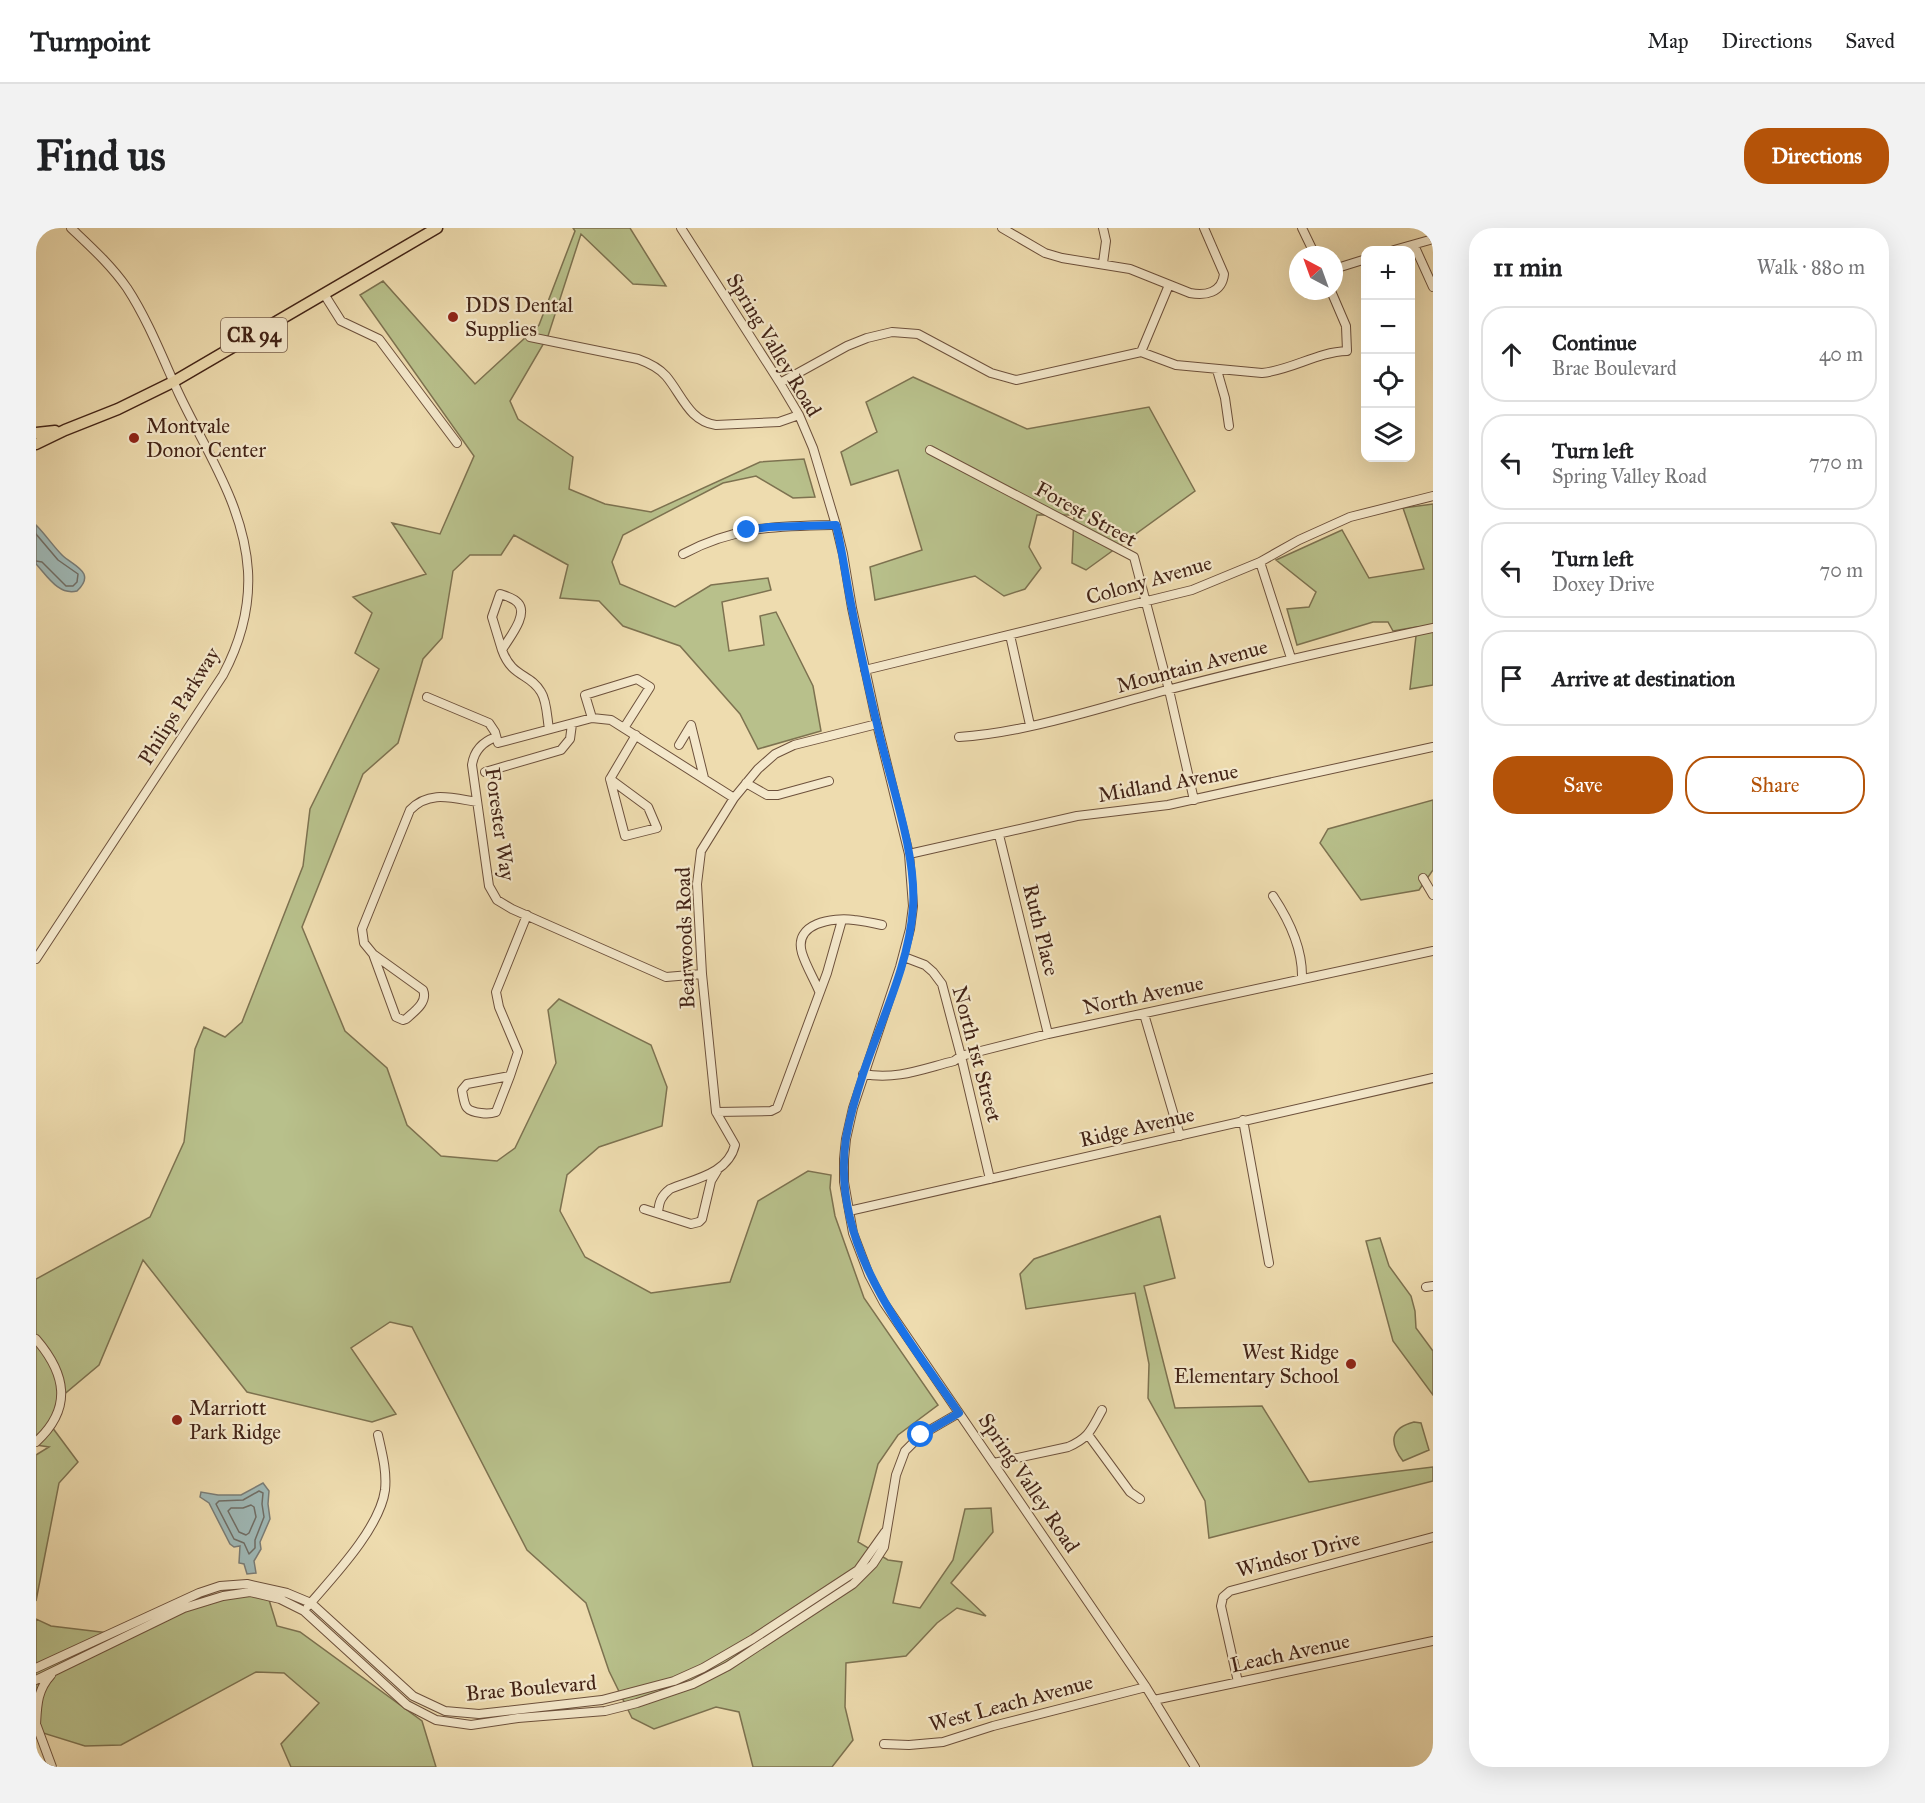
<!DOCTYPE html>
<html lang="en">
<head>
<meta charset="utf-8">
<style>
  body { margin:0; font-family:"IM FELL Great Primer",serif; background:#f2f2f2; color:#202124 }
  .controls { position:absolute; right:18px; top:18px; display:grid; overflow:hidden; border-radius:12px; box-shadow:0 6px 24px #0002 }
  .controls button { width:54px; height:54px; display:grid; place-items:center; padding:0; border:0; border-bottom:2px solid #e0e0e0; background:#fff; color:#202124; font:30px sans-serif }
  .compass { position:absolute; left:1253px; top:18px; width:54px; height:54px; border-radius:50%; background:#fff; box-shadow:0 6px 24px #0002; rotate:319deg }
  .stop { position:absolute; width:18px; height:18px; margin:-14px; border:4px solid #1a73e8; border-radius:50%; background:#fff }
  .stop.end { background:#1a73e8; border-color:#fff; box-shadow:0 2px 6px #0008 }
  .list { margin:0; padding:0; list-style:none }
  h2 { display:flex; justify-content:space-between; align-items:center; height:78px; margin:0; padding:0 24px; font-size:26px }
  h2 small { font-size:20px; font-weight:400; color:#757577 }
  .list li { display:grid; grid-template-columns:39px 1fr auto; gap:18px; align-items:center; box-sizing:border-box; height:96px; margin:0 12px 12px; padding:0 12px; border:2px solid #e0e0e0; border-radius:24px }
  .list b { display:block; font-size:22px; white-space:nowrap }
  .list p { margin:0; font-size:20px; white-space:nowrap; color:#757577 }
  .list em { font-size:20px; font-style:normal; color:#757577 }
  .actions { display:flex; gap:12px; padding:18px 24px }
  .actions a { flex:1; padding:14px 0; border:2px solid #b45309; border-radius:24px; text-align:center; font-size:21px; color:#b45309 }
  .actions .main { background:#b45309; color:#fff }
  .icon { flex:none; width:33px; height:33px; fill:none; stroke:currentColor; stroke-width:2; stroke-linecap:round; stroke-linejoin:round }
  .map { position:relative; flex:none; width:1397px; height:1539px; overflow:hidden; border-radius:24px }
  header { display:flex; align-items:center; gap:36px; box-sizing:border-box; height:84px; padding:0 30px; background:#fff; border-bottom:2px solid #e0e0e0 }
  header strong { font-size:28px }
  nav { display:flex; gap:33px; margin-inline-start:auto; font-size:21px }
  .intro { display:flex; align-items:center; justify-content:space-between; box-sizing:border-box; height:144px; padding:0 36px }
  h1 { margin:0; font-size:42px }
  .button { padding:15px 27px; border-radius:24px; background:#b45309; color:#fff; font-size:21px; font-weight:700 }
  main { display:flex; gap:36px; padding:0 36px }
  aside { flex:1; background:#fff; border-radius:24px; box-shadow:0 6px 24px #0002 }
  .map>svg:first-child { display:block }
</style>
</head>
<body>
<header>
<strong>Turnpoint</strong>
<nav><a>Map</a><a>Directions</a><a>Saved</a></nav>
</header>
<div class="intro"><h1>Find us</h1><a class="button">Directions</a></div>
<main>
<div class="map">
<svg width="1397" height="1539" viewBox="0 0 1397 1539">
  <rect width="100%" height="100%" fill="#eedcaf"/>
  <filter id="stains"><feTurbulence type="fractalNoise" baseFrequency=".00333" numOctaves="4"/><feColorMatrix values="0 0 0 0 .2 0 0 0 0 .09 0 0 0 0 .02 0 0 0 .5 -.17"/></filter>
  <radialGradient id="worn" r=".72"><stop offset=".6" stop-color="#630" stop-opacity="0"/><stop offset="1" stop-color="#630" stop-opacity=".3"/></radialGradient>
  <!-- green -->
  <path fill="#b8c08b" stroke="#7d7250" stroke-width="1.5" d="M 537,0 L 594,0 L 630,58 L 597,56 L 545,6 L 512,108 L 474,173 L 482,191 L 537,229 L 533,261 L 569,276 L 615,284 L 724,234 L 768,231 L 779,269 L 757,270 L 720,248 L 687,255 L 587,307 L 576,334 L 584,356 L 639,379 L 675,357 L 732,350 L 735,362 L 686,374 L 693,423 L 728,417 L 724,388 L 740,384 L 777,458 L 785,503 L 722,521 L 704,486 L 644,418 L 587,398 L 563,373 L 524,370 L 532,337 L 478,307 L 465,327 L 434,327 L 417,343 L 406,410 L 387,431 L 362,515 L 327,546 L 266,699 L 309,803 L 351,840 L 371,897 L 405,928 L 461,933 L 479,920 L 520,835 L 512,782 L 523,771 L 615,817 L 631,859 L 626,898 L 563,919 L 531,947 L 524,983 L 549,1029 L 615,1065 L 694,1054 L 722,973 L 772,943 L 795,947 L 794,960 L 799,988 L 828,1070 L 902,1177 L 862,1207 L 842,1236 L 822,1314 L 852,1332 L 866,1334 L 857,1375 L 884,1380 L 917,1332 L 929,1281 L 955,1280 L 957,1304 L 915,1355 L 950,1388 L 921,1380 L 901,1395 L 870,1428 L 810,1435 L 809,1479 L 817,1512 L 796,1539 L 717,1539 L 703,1484 L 680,1479 L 618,1501 L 596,1490 L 573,1443 L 550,1375 L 491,1322 L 376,1099 L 354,1094 L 315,1120 L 360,1186 L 336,1194 L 211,1164 L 107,1032 L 63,1137 L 25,1169 L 16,1199 L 42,1234 L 23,1255 L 0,1373 L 0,1227 L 13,1219 L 0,1217 L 0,1051 L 114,989 L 148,914 L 159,821 L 168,799 L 189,809 L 206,794 L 267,638 L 274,581 L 343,441 L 319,425 L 336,385 L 317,369 L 390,346 L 356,295 L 404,306 L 438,228 L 324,67 L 347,53 L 439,156 L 503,97 L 539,3 Z
    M 877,149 L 991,201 L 1113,179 L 1159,263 L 1050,342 L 1036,335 L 1038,287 L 1001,287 L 993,319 L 1005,340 L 989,361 L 968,368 L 939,348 L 839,372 L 834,339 L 886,322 L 862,242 L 815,257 L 805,224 L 841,204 L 830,174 Z
    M 1397,276 L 1397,457 L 1374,461 L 1381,399 L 1357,403 L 1352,394 L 1337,394 L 1261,417 L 1251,381 L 1273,379 L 1280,364 L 1240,332 L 1306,302 L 1333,350 L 1388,341 L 1367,280 Z
    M 1397,572 L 1397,642 L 1383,662 L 1325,672 L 1284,615 L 1292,601 Z
    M 1124,988 L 1139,1050 L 1108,1058 L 1139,1180 L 1226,1178 L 1273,1254 L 1397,1239 L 1397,1253 L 1173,1310 L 1169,1273 L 1112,1170 L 1113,1136 L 1099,1065 L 990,1081 L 984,1046 L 998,1031 Z
    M 1344,1010 L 1353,1038 L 1375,1068 L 1379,1083 L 1380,1100 L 1397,1123 L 1397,1167 L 1357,1113 L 1330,1013 Z
    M 1378,1194 L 1385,1195 L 1393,1222 L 1367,1233 C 1353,1215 1354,1200 1378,1194 Z
    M 230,1362 L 241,1398 L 264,1404 L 386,1493 L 400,1539 L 255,1539 L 245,1516 L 283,1475 L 248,1445 L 220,1444 L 85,1517 L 49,1518 L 7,1505 L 0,1487 L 0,1391 L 15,1398 L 90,1407 L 193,1363 Z"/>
  <!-- water -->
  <path fill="#9fb9b7" stroke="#7a7d77" stroke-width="1.5" d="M 0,297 C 9,306 18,319 26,327 C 37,338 61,344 41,363 C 23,368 11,348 0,336 Z
    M 227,1255 L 233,1263 L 232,1276 L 234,1291 L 224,1314 L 225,1321 L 218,1333 L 220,1345 L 211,1346 L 208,1336 L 203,1335 L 204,1318 L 198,1319 L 194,1316 L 173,1275 L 164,1269 L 165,1264 L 182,1267 L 205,1267 Z"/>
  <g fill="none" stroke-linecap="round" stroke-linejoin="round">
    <!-- shore -->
    <path stroke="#706e66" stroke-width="1.5" d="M 0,306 L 22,332 L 42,346 L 41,354 L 37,358 L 30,358 L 6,334 L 0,333
      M 223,1263 L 227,1265 L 226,1276 L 228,1289 L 219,1312 L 219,1320 L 213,1326 L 208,1315 L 198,1311 L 180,1276 L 183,1273 L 207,1272 Z
      M 215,1277 L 218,1279 L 220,1289 L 213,1305 L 210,1307 L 203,1304 L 192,1283 L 195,1280 L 207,1280 Z"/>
    <!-- minor casing -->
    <g stroke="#6d513c" stroke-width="10">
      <path id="minor" d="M 645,0 L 744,155 L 763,187 L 777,220 L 800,297 L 807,326 L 816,380 L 841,496 L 873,626 L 877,678 L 874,701 L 864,739 L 817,880 L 810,911 L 808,931 L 808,954 L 817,1005 L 833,1047 L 848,1075 L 1110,1459 L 1159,1539
        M 966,0 L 1009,25 L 1026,30 L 1094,41 L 1154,65 C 1169,68 1186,65 1188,46 L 1168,0
        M 1067,0 L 1070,13 L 1067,35
        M 1266,0 L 1279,27
        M 1378,17 L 1397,59
        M 1358,22 L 1397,11
        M 1298,41 L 1330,31
        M 288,66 L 305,93 L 343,111 L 421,215
        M 494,109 L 602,131 C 613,135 623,140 630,148 C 646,167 653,193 680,197 L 743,194 L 763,187
        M 1105,124 L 1133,57
        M 1181,142 L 1189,170 L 1193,198
        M 744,155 L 811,118 L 831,110 L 856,104 L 882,106 L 955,145 L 980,152 L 1105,124 L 1140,137 L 1226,145 C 1256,142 1281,124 1311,123 L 1310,98 L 1295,63
        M 894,222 L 1098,329 L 1133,462 L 1158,572
        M 647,326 C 699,298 743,298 800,297
        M 1224,334 L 1255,430
        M 464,366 C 470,368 478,370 482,375 C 493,387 472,411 466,422 L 456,389 Z
        M 974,407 L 994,497
        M 466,422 C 476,450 494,445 505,464 C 511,473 511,490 513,501
        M 829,442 L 1156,362 L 1224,334 L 1263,312 L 1314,289 L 1397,268
        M 391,469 L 453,495 L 459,504 L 462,515 L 556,490 L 575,492 L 698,570
        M 556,490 L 549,467 L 601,451 L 614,459 L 588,500
        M 460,509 C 446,514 438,523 436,537 L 453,658 L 461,672 L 476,681 L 630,749 L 666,746
        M 923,509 C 990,505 1066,479 1131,462 C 1219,439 1308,419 1397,400
        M 643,517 L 655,497 L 668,550
        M 449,544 L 525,522 L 534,511 L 536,496
        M 574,551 L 612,579 L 621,600 L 589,608 Z
        M 574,551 L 600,507
        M 710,555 L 731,567 L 742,567 L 793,553
        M 963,607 L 1012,806
        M 873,626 L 1041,588 L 1132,577 L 1397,519
        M 1387,650 L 1397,667
        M 1237,668 C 1253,692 1267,722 1266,751
        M 337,726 L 328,715 L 326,701 L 374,582 C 393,562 416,570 441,574
        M 337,726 L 387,762 C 392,774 379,783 370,791 L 367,792 L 360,789 Z
        M 868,729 L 889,737 L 897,744 L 906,756 L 925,828 L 954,951
        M 0,731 L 187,447 C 204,415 214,379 212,343 C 208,278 170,223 143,166 C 127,131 112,92 91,60 C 75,37 55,19 35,0
        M 783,763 C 778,751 770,738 766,725 C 757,695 797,689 818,692 C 827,693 837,695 846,697
        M 1108,786 L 1144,908
        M 827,846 C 861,852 886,841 918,833 L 925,828 L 1012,806 L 1397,723
        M 474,848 L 482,824 L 463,779 L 460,764 L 491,687
        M 474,848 L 460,884 C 454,886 451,886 445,885 C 428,883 429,878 426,862 L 431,856 Z
        M 680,884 L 735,883 L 741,880 L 791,745 L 806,692
        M 1207,892 L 1233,1035
        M 608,981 L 655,996 L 663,994 L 666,991 L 675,953 L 681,943
        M 813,983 L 1397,850
        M 622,985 C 623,974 625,968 634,961 C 658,951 692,946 699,917 L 680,884 L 666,746 L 661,656 L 665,623 L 698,570 L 722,541 L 739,526 L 758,517 L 841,496
        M 1390,1059 L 1397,1058
        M 0,1111 C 30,1146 37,1180 0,1214
        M 1053,1208 L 1094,1264 L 1104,1271
        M 958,1235 L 1032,1219 C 1053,1210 1055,1202 1066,1182
        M 272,1378 C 297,1349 344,1300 349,1262 C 351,1243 346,1225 342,1207
        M 0,1440 L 163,1365 L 184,1358 L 211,1356 L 251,1365 L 275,1375 L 377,1468 L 409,1483 L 443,1486 L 566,1472 L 638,1453 L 667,1440 L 717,1411 L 822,1342 L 849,1304
        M 0,1452 L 148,1380 L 187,1368 L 214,1364 L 244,1371 L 268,1383 L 371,1477 L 400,1492 L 435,1497 L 482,1490 L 569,1483 L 601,1475 L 657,1456 L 692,1438 L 817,1356 L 837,1336 L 848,1319 L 860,1247 L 869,1223 L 885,1207 L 923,1185
        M 1202,1454 L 1185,1378 L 1187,1369 L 1194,1363 L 1397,1309
        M 1118,1472 L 1397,1413
        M 0,1496 L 16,1539
        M 0,1497 C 1,1478 1,1462 15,1447
        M 848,1516 L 873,1517 L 907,1514 L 957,1498 L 1110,1459"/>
    </g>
    <!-- major casing -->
    <g stroke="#422316" stroke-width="13">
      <path id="major" d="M 0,205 L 19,203
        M 0,216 L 29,202 L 82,181 L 137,154 L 401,0"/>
    </g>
    <!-- minor -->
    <use href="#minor" stroke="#f4e8cb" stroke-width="8"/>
    <!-- major -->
    <use href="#major" stroke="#eedcaf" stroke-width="10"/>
  </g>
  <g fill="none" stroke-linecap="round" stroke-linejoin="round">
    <!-- route -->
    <path stroke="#1a73e8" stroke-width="8" d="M 711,302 L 733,299 L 800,297 C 807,325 810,353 816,381 C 823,419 832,458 841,496 C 853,551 881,624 877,680 C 873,737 845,792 827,846 C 820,867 814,888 810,910 C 794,1017 867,1103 923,1185 L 885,1207"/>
  </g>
  <!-- markers -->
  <g fill="#8f2418" stroke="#f4e8cb" stroke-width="2">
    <circle cx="417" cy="89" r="6"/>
    <circle cx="98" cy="210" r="6"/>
    <circle cx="1315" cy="1136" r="6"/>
    <circle cx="141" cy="1192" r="6"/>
  </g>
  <g text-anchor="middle" stroke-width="4.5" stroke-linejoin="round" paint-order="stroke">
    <!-- shield labels -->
    <rect fill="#f4e8cb" stroke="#775e4c" stroke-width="1.5" x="185" y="90" width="66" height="34" rx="4.5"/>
    <g font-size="20" font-weight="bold" fill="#422316">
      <text x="218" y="114">CR 94</text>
    </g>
    <!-- poi labels -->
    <g font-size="21" fill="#422316" stroke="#f4e8cb" text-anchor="start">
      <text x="429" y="84">DDS Dental<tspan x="429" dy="24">Supplies</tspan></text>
      <text x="110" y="205">Montvale<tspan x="110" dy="24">Donor Center</tspan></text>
      <text x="1303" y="1131" text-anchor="end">West Ridge<tspan x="1303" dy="24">Elementary School</tspan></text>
      <text x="153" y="1187">Marriott<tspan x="153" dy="24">Park Ridge</tspan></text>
    </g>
    <!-- street labels -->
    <g font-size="21" fill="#422316" stroke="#f4e8cb">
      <text transform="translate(738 117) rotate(59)" y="7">Spring Valley Road</text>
      <text transform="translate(1050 286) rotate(29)" y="7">Forest Street</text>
      <text transform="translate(1113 352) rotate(-16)" y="7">Colony Avenue</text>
      <text transform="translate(1156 438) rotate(-15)" y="7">Mountain Avenue</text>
      <text transform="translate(143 478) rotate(-58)" y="7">Philips Parkway</text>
      <text transform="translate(1132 555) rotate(-10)" y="7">Midland Avenue</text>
      <text transform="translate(464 596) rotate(82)" y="7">Forester Way</text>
      <text transform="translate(1005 702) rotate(76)" y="7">Ruth Place</text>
      <text transform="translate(649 710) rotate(-92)" y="7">Bearwoods Road</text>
      <text transform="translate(1107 767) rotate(-12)" y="7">North Avenue</text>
      <text transform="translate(941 826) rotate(75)" y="7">North 1st Street</text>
      <text transform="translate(1101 899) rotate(-13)" y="7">Ridge Avenue</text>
      <text transform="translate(993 1255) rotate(56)" y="7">Spring Valley Road</text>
      <text transform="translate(1262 1326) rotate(-15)" y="7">Windsor Drive</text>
      <text transform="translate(1254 1425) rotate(-12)" y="7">Leach Avenue</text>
      <text transform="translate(495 1460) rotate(-5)" y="7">Brae Boulevard</text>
      <text transform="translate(975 1475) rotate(-15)" y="7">West Leach Avenue</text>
    </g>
  </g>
  <rect width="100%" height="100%" filter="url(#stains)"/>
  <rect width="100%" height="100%" fill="url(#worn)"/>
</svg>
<div class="controls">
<button>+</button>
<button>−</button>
<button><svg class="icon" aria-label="locate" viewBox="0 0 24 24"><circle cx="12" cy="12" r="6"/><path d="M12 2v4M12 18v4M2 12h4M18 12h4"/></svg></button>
<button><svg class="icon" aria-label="layers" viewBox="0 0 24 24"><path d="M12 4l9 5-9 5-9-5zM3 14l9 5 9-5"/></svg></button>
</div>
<svg class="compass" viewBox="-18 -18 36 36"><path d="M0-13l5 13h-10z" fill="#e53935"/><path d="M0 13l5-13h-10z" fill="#757577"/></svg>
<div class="stop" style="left:885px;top:1207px"></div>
<div class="stop end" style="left:711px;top:302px"></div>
</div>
<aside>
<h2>11 min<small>Walk · 880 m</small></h2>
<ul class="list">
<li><svg class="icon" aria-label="ahead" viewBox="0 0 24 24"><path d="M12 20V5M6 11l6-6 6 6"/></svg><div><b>Continue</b><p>Brae Boulevard</p></div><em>40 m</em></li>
<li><svg class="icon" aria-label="left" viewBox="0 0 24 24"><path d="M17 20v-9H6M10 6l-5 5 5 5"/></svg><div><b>Turn left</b><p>Spring Valley Road</p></div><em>770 m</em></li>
<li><svg class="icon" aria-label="left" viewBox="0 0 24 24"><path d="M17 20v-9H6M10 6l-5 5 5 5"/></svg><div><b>Turn left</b><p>Doxey Drive</p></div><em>70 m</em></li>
<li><svg class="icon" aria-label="arrive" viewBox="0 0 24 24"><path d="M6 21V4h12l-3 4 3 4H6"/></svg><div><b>Arrive at destination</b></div></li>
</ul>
<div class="actions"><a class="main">Save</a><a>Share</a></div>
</aside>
</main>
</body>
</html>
